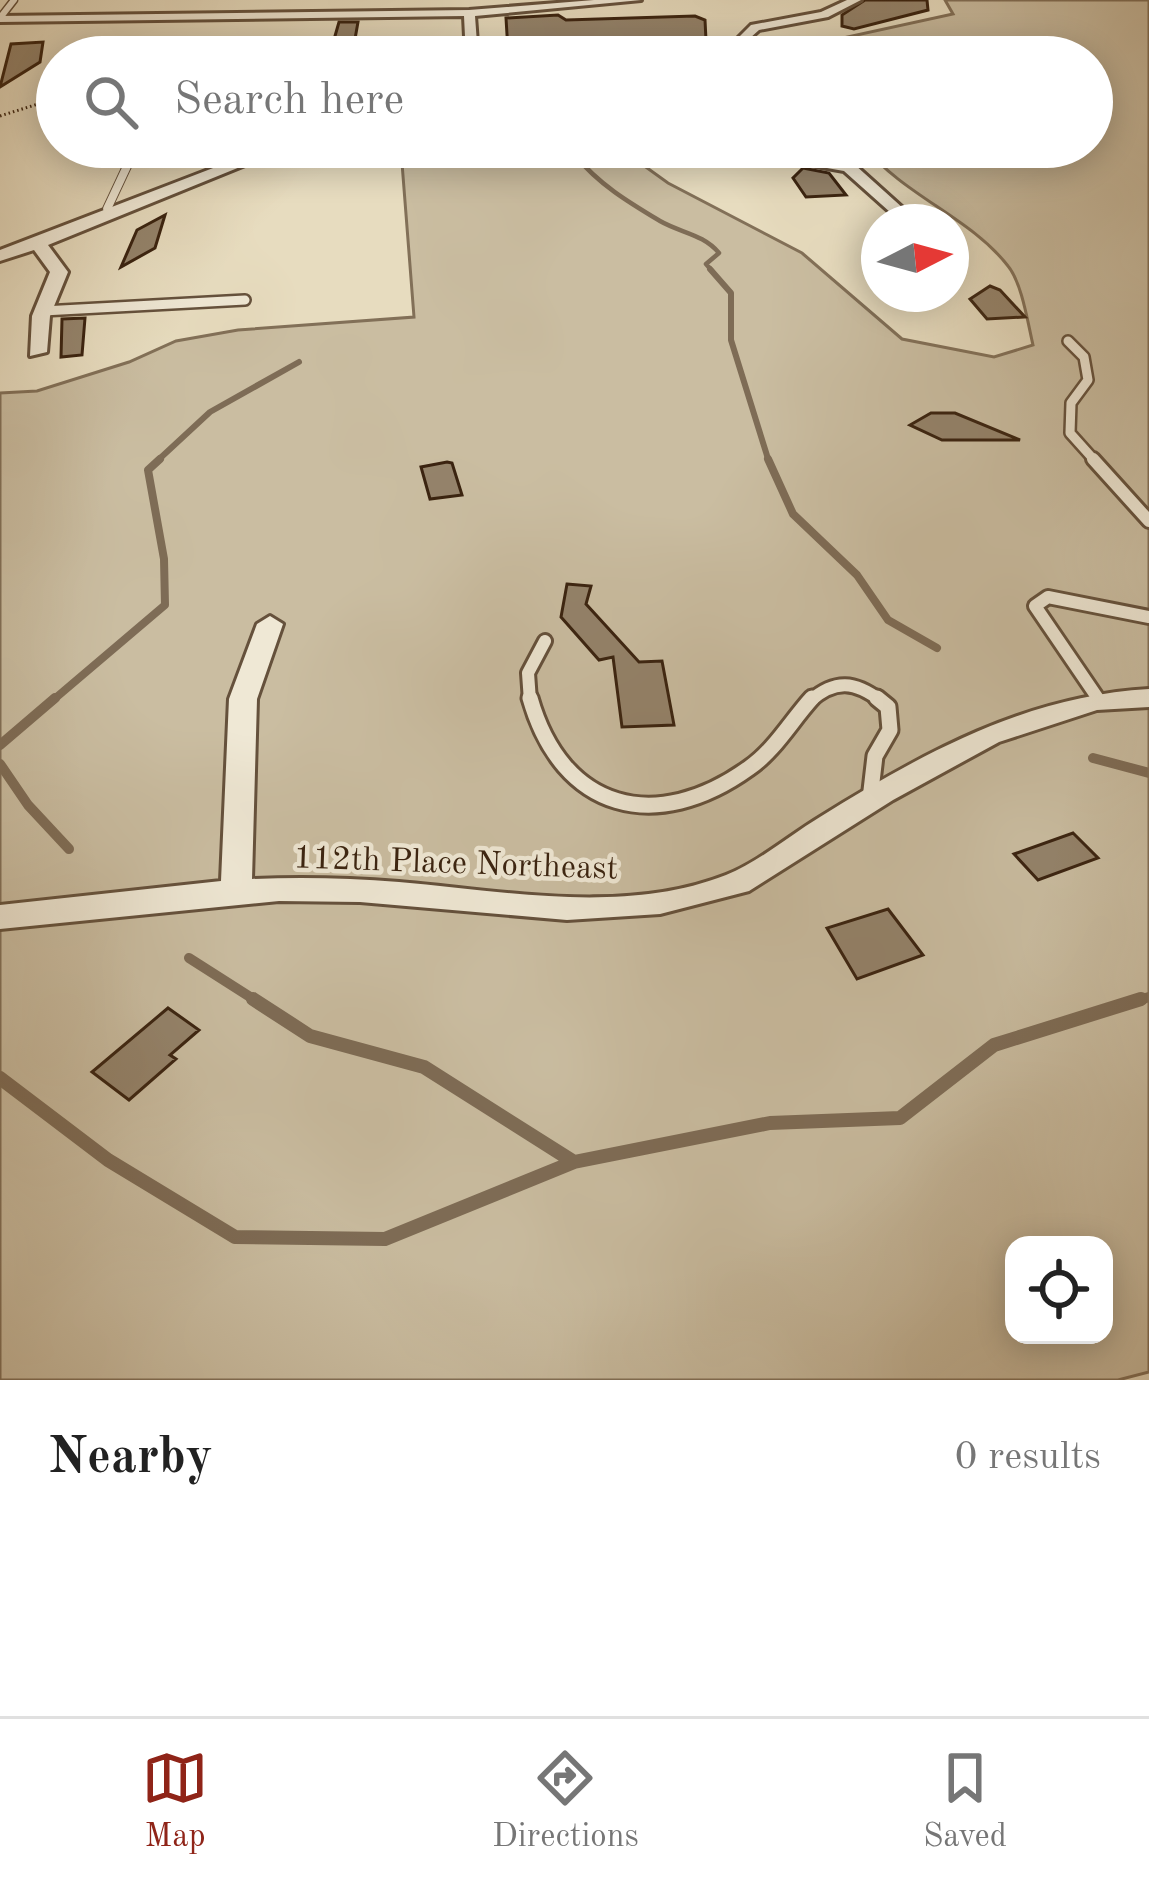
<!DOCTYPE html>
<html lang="en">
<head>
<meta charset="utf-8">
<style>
  body { margin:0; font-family:"Old Standard TT",serif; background:#f2f2f2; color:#222 }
  .controls { position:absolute; right:36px; bottom:36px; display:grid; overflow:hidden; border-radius:24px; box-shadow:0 6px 30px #0003 }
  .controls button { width:108px; height:108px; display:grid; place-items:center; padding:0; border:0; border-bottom:3px solid #e0e0e0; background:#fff; color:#222; font:60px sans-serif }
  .compass { position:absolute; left:861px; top:204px; width:108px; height:108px; border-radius:50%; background:#fff; box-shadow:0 6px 30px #0003; rotate:84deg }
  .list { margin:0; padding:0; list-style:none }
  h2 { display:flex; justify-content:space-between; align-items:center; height:156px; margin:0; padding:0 48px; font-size:51px }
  h2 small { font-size:39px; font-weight:400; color:#767676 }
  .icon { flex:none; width:66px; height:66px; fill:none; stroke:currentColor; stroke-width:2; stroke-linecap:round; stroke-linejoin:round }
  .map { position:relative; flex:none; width:1149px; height:1380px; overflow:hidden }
  .search { position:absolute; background:#fff; box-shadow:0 6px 30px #0003; left:36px; right:36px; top:36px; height:132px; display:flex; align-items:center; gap:30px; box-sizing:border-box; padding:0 42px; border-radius:66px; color:#767676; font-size:45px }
  .sheet { height:336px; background:#fff }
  nav { display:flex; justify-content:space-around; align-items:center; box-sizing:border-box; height:168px; border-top:3px solid #e0e0e0; background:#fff; font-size:33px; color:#767676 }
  nav a { display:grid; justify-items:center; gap:6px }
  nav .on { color:#8f2418 }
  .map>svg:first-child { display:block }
</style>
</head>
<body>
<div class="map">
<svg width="1149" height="1380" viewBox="0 0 1149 1380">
  <rect width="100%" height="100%" fill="#e7dcbf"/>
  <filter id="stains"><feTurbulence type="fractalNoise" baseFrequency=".00167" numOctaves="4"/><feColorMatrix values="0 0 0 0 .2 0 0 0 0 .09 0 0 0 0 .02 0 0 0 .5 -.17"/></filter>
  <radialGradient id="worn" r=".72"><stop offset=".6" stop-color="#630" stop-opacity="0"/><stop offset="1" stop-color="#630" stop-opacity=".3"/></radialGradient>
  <!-- green -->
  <path fill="#cabda1" stroke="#827058" stroke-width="3" fill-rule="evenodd" d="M 945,0 L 1149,0 L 1149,1372 L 1118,1380 L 0,1380 L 0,393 L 37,391 L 129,362 L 176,341 L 238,330 L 414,317 L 401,150 L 417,147 L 618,147 L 668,183 L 802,253 L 902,339 L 994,357 L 1033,345 C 1028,324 1022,283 1008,266 C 971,218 903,195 865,147 L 1092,147 L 1092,57 L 811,57 L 806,46 L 953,14 ZM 1014,1245 L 1104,1245 L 1104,1335 L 1014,1335 Z"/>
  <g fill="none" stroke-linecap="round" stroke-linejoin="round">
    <!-- stream-far4 -->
    <path stroke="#7e6c56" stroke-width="4.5" d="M 528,147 L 576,156 C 598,184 630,203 660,221 C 681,233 703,234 719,253 L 706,264 L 713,272
      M 455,154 L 483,155 L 508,147"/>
    <!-- stream-far3 -->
    <path stroke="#7e6c56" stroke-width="6" d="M 710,269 L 731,293 L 731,340 L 769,462
      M 156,462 L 210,412 L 299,362"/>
    <!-- stream-far2 -->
    <path stroke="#7e6c56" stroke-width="8" d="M 768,459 L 793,514 L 857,575 L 888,620 L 937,648
      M 52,701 L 165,605 L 164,559 L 148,470 L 160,459"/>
    <!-- stream-far1 -->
    <path stroke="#7e6c56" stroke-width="10" d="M 0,745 L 55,698
      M 1093,758 L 1149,773
      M 0,764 L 28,805 L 69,849
      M 189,958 L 258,1002
      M 1132,1002 L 1149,997"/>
    <!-- stream -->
    <path stroke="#7e6c56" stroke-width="14" d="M 253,999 L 310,1036 L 424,1067 L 574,1162
      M 0,1078 L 108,1160 L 235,1237 L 385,1239 L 574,1162 L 770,1123 L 900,1118 L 994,1045 L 1141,999"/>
  </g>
  <!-- building -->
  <path fill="#94836b" stroke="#3a2310" stroke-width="3" d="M 865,0 L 927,0 L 928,10 L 854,29 L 842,26 L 842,15 Z
    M 558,15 L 566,20 L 695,16 L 705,20 L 706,40 L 508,51 L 506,18 Z
    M 339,22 L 358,22 L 352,56 L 329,57 Z
    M 43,42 L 40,62 L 0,87 L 11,44 Z
    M 803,168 L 829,173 L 846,195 L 806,197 L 793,178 Z
    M 165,215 L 155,248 L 121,267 L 137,230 Z
    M 990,286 L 1000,290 L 1025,317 L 987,319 L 970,299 Z
    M 85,318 L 82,355 L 61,357 L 62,319 Z
    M 931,413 L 955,413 L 1020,440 L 942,440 L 910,425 Z
    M 447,462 L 452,463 L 462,495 L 430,499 L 421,467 Z
    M 567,584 L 591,586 L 586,604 L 639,662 L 662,661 L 674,725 L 622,727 L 613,657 L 599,660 L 561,617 Z
    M 1073,833 L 1098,858 L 1038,880 L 1014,854 Z
    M 888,909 L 923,955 L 857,979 L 827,928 Z
    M 168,1008 L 199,1030 L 170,1055 L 176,1059 L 129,1100 L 92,1072 Z"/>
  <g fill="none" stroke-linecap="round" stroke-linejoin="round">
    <!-- service-far4 casing -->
    <g stroke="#65513c" stroke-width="9">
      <path id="service-far4" d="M 0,18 L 14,0"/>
    </g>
    <!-- service-far3 casing -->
    <g stroke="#65513c" stroke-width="10">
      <path id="service-far3" d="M 213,147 L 237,162
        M 111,214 L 107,209 L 136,147"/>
    </g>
    <!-- service-far2 casing -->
    <g stroke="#65513c" stroke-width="14">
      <path id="service-far2" d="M 43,311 L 245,300
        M 1068,341 L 1084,357 L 1088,380 L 1071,403 L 1070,433 L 1096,462"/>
    </g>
    <!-- service-far1 casing -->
    <g stroke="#65513c" stroke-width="18">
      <path id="service-far1" d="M 1093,459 L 1149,521
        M 1099,700 L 1035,606 L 1048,597 L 1149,617
        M 530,701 L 528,673 L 545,641
        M 810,701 C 835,679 855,681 881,701"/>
    </g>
    <!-- service casing -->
    <g stroke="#65513c" stroke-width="21">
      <path id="service" d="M 530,698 C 562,811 656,835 749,768 C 775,750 791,721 812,698
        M 870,799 L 875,756 L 890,730 L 888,707 L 877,698"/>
    </g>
    <!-- minor casing -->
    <g stroke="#65513c" stroke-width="6">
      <path id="minor" d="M 594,0 L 641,0 L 475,16 L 478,57 L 466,57 L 464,16 L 0,22 L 0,16 L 469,10 Z
        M 847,0 L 861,0 L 828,17 L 759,30 L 731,55 L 617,57 L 728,48 L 751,25 L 821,12 Z
        M 268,147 L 289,147 L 48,245 L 68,272 L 50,316 L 47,352 L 30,356 L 32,316 L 50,272 L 34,250 L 0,261 L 0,250 Z
        M 760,147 L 854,164 L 914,218 L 900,221 L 844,171 L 776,159 Z
        M 270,616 L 283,624 L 257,699 L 252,879 C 301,877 350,878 399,882 C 504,891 624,915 726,875 C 759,862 790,835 820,817 C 923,753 1026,696 1149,689 L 1149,707 L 1097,710 L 999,742 L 893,800 L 749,891 L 660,914 L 567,920 L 360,902 L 279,901 L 0,929 L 0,905 L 221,881 L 229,699 L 257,624 Z"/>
    </g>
    <!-- path -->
    <path stroke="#3a2310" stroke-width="3" stroke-dasharray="1.5 3" stroke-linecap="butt" d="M 0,116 L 57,98"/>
    <!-- service-far4 -->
    <use href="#service-far4" stroke="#efe8d5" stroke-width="6"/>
    <!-- service-far3 -->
    <use href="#service-far3" stroke="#efe8d5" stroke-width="8"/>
    <!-- service-far2 -->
    <use href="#service-far2" stroke="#efe8d5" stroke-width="9"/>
    <!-- service-far1 -->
    <use href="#service-far1" stroke="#efe8d5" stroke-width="12"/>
    <!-- service -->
    <use href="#service" stroke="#efe8d5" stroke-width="15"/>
    <!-- minor -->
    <use href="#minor" fill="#efe8d5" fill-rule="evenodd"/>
  </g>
  <g text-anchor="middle" stroke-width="9" stroke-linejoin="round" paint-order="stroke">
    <!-- street labels -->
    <g font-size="33" fill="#3a2310" stroke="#efe8d5">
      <text transform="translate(456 861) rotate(2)" y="12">112th Place Northeast</text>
    </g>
  </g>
  <rect width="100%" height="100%" filter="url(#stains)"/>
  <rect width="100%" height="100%" fill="url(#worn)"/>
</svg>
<div class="controls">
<button><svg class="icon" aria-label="locate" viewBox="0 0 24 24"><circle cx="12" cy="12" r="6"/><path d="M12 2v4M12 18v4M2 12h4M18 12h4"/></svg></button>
</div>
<svg class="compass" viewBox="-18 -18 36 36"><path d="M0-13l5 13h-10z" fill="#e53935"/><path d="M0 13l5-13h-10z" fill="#767676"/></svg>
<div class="search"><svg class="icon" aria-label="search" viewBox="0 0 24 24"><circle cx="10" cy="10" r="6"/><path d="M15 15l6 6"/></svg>Search here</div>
</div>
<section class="sheet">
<h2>Nearby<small>0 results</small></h2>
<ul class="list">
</ul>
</section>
<nav>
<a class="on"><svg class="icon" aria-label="map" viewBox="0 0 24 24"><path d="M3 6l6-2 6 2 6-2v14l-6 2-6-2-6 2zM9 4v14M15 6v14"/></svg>Map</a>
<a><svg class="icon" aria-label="directions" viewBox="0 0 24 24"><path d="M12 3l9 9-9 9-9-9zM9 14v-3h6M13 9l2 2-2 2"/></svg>Directions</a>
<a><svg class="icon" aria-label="saved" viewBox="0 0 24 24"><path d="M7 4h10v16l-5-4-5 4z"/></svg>Saved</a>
</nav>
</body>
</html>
